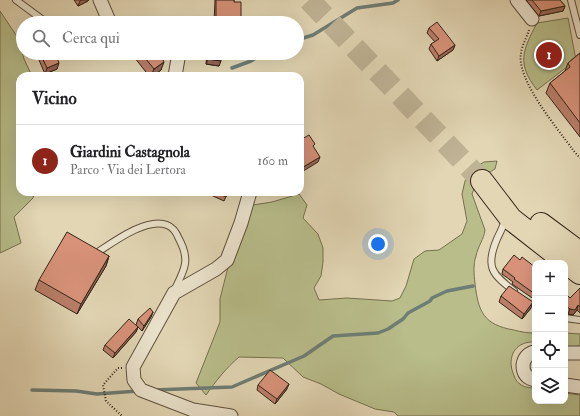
<!DOCTYPE html>
<html lang="it">
<head>
<meta charset="utf-8">
<style>
  body { margin:0; font-family:"IM FELL Double Pica",serif; background:#f2f2f2; color:#202124 }
  .controls { position:absolute; right:12px; bottom:12px; display:grid; overflow:hidden; border-radius:8px; box-shadow:0 4px 16px #0002 }
  .controls button { width:36px; height:36px; display:grid; place-items:center; padding:0; border:0; border-bottom:1px solid #e0e0e0; background:#fff; color:#202124; font:20px sans-serif }
  .you { position:absolute; left:378px; top:244px; width:14px; height:14px; margin:-10px; border:3px solid #fff; border-radius:50%; background:#1a73e8; box-shadow:0 0 0 6px #1a73e833 }
  .badge { display:grid; place-items:center; width:26px; height:26px; border-radius:50%; background:#8f2418; color:#fff; font-size:13px; font-weight:700 }
  .pin { position:absolute; translate:-50% -50%; border:2px solid #fff; box-shadow:0 1px 4px #0006 }
  .list { margin:0; padding:0; list-style:none }
  h2 { display:flex; justify-content:space-between; align-items:center; height:52px; margin:0; padding:0 16px; font-size:17px }
  h2 small { font-size:13px; font-weight:400; color:#757577 }
  .list li { display:grid; grid-template-columns:26px 1fr auto; gap:12px; align-items:center; box-sizing:border-box; height:72px; padding:0 16px; border-top:1px solid #e0e0e0 }
  .list b { display:block; font-size:15px; white-space:nowrap }
  .list p { margin:0; font-size:13px; white-space:nowrap; color:#757577 }
  .list em { font-size:13px; font-style:normal; color:#757577 }
  .icon { flex:none; width:22px; height:22px; fill:none; stroke:currentColor; stroke-width:2; stroke-linecap:round; stroke-linejoin:round }
  .map { position:relative; flex:none; width:580px; height:416px; overflow:hidden }
  .search { position:absolute; background:#fff; box-shadow:0 4px 16px #0002; left:16px; top:16px; width:288px; height:44px; display:flex; align-items:center; gap:10px; box-sizing:border-box; padding:0 14px; border-radius:22px; color:#757577; font-size:15px }
  .panel { position:absolute; background:#fff; box-shadow:0 4px 16px #0002; left:16px; top:72px; width:288px; height:124px; border-radius:12px }
  .map>svg:first-child { display:block }
</style>
</head>
<body>
<div class="map">
<svg width="580" height="416" viewBox="0 0 580 416">
  <rect width="100%" height="100%" fill="#e2d6b4"/>
  <filter id="stains"><feTurbulence type="fractalNoise" baseFrequency=".005" numOctaves="4"/><feColorMatrix values="0 0 0 0 .2 0 0 0 0 .09 0 0 0 0 .02 0 0 0 .5 -.17"/></filter>
  <radialGradient id="worn" r=".72"><stop offset=".6" stop-color="#630" stop-opacity="0"/><stop offset="1" stop-color="#630" stop-opacity=".3"/></radialGradient>
  <!-- green -->
  <path fill="#b8bd8a" stroke="#767150" d="M 0,11 L 18,38 L 24,59 L 32,76 L 20,76 L 20,192 L 34,192 L 33,198 L 14,217 L 21,243 L 0,253 Z
    M 568,18 L 576,60 L 537,90 C 516,63 523,50 537,23 Z
    M 497,161 L 495,169 C 485,175 476,182 472,194 L 485,230 C 484,239 478,246 476,256 C 473,264 474,275 475,283 C 478,312 484,325 514,330 C 521,332 528,333 535,333 L 535,342 C 517,341 508,354 512,370 C 514,375 515,381 520,384 C 523,387 530,388 535,388 L 535,401 L 565,401 L 565,393 L 580,395 L 580,416 L 398,416 L 394,412 L 375,409 L 339,394 L 321,384 L 303,377 L 283,358 L 239,357 C 226,368 216,381 206,395 L 196,383 L 220,322 L 220,299 L 228,267 L 253,205 L 272,202 L 299,194 L 307,205 L 303,218 L 318,234 L 323,248 L 323,262 L 321,276 L 314,288 L 319,300 L 347,298 L 392,301 L 400,298 L 406,286 L 414,259 L 425,251 L 439,250 L 462,234 L 467,221 L 462,194 L 465,181 L 472,169 L 484,162 Z
    M 565,333 L 580,334 L 580,346 L 565,348 Z"/>
  <g fill="none" stroke-linecap="round" stroke-linejoin="round">
    <!-- stream -->
    <path stroke="#6e7d75" stroke-width="3.5" d="M 297,40 L 313,35 L 357,8 L 393,3 L 398,0
      M 232,68 L 251,61 L 264,53
      M 32,390 L 76,391 L 97,394 L 138,391
      M 154,390 L 232,387 L 304,356 L 333,336 L 378,333 L 388,329 L 403,319 L 408,313 L 430,301 L 432,298 L 447,291 L 473,286"/>
    <!-- motorway-tunnel -->
    <path stroke="#bfb395" stroke-width="22" stroke-dasharray="22 11" stroke-linecap="butt" d="M 309,0 L 482,181"/>
    <!-- service casing -->
    <g stroke="#5f513e" stroke-width="8">
      <path id="service" d="M 16,0 L 47,23
        M 571,0 L 580,35
        M 505,219 C 504,226 500,232 497,239 C 485,267 492,274 514,291
        M 95,254 C 112,243 146,217 167,225 C 173,227 177,234 179,239 C 191,261 184,270 174,291
        M 565,318 L 580,320"/>
    </g>
    <!-- minor casing -->
    <g stroke="#5f513e" stroke-width="15">
      <path id="minor" d="M 100,0 L 110,23
        M 517,0 L 532,19
        M 175,76 L 179,53
        M 535,352 C 528,353 524,358 523,365 C 523,373 526,378 535,380
        M 565,353 L 580,353
        M 565,385 L 580,387
        M 231,416 L 193,410 L 141,390 L 134,380 L 133,367 L 174,293 L 216,269 L 227,260 L 241,223 L 250,192"/>
    </g>
    <!-- motorway casing -->
    <g stroke="#332517" stroke-width="24">
      <path id="motorway" d="M 482,181 L 511,219 L 580,273
        M 541,224 L 580,253"/>
    </g>
    <!-- path -->
    <path stroke="#332517" stroke-width="2" stroke-dasharray="1 2" stroke-linecap="butt" d="M 529,30 C 527,37 522,45 521,53 C 516,80 558,129 573,150 L 580,158
      M 122,368 L 118,368 L 103,385 L 106,401 L 122,416"/>
    <!-- service -->
    <use href="#service" stroke="#ece4ce" stroke-width="6"/>
    <!-- minor -->
    <use href="#minor" stroke="#ece4ce" stroke-width="13"/>
    <!-- motorway -->
    <use href="#motorway" stroke="#e2d6b4" stroke-width="22"/>
  </g>
  <!-- wall -->
  <path fill="#ba7e69" stroke="#332517" d="M 74,0 L 89,0 L 88,1 L 78,6 Z
    M 215,0 L 234,0 L 234,2 L 241,19 L 240,23 L 214,23 Z
    M 526,0 L 560,0 L 565,6 L 563,11 L 539,16 Z
    M 429,28 L 455,45 L 453,50 L 437,61 L 429,49 L 431,44 L 435,42 L 427,33 Z
    M 36,53 L 55,53 L 57,69 L 45,74 Z
    M 131,53 L 164,53 L 164,54 L 162,59 L 161,70 L 153,76 L 149,76 Z
    M 207,53 L 222,53 L 219,66 L 206,64 Z
    M 580,53 L 580,137 L 546,93 L 550,83 L 565,71 L 568,63 Z
    M 212,192 L 228,192 L 224,201 L 211,195 Z
    M 109,256 L 106,266 L 77,314 L 35,290 L 39,280 Z
    M 520,260 L 535,267 L 535,300 L 512,284 L 513,282 L 502,274 L 503,269 Z
    M 580,288 L 580,313 L 577,310 L 573,315 L 568,314 L 565,311 L 565,293 L 570,298 Z
    M 501,296 L 531,308 L 522,319 L 499,302 Z
    M 153,312 L 151,317 L 142,331 L 136,325 L 138,319 Z
    M 138,327 L 136,332 L 113,358 L 103,350 L 105,345 Z
    M 258,385 L 287,389 L 275,404 L 257,390 Z"/>
  <!-- shaded-wall -->
  <path fill="#976655" stroke="#332517" d="M 82,0 L 89,0 L 88,1 L 78,6 L 80,1 Z
    M 565,6 L 563,11 L 539,16 L 541,11 Z
    M 216,19 L 241,19 L 240,23 L 215,23 Z
    M 455,45 L 453,50 L 437,61 L 439,56 Z
    M 164,54 L 161,62 L 161,56 Z
    M 208,59 L 221,61 L 219,66 L 206,64 Z
    M 164,62 L 161,70 L 153,76 L 151,76 L 154,69 Z
    M 59,63 L 57,69 L 45,74 L 47,68 Z
    M 320,157 L 318,162 L 300,173 L 300,169 Z
    M 109,256 L 106,266 L 77,314 L 81,304 Z
    M 533,302 L 531,308 L 522,319 L 524,314 Z
    M 578,305 L 577,310 L 573,315 L 568,314 L 570,309 Z
    M 153,312 L 151,317 L 142,331 L 144,326 Z
    M 138,327 L 136,332 L 113,358 L 115,353 Z
    M 289,384 L 287,389 L 275,404 L 277,399 Z"/>
  <!-- building -->
  <path fill="#d8927a" stroke="#332517" d="M 216,0 L 234,0 L 234,2 L 241,2 L 241,19 L 216,19 Z
    M 532,0 L 560,0 L 565,6 L 541,11 Z
    M 437,22 L 455,45 L 439,56 L 431,44 L 439,39 L 429,28 Z
    M 40,53 L 55,53 L 59,63 L 47,68 Z
    M 141,53 L 164,53 L 164,54 L 161,56 L 164,62 L 154,69 Z
    M 208,53 L 222,53 L 221,61 L 208,59 Z
    M 580,53 L 580,123 L 550,83 L 570,67 L 568,63 Z
    M 309,135 L 315,144 L 313,146 L 320,157 L 300,169 L 300,140 Z
    M 216,192 L 228,192 L 226,197 Z
    M 67,232 L 109,256 L 81,304 L 39,280 Z
    M 514,255 L 520,260 L 522,257 L 535,267 L 535,294 L 514,279 L 515,278 L 503,269 Z
    M 509,286 L 533,302 L 524,314 L 501,296 Z
    M 580,288 L 580,307 L 578,305 L 575,310 L 570,309 L 565,305 L 565,293 L 570,298 Z
    M 150,308 L 153,312 L 144,326 L 138,319 Z
    M 129,319 L 138,327 L 115,353 L 105,345 Z
    M 270,370 L 289,384 L 277,399 L 258,385 Z"/>
  <rect width="100%" height="100%" filter="url(#stains)"/>
  <rect width="100%" height="100%" fill="url(#worn)"/>
</svg>
<div class="controls">
<button>+</button>
<button>−</button>
<button><svg class="icon" aria-label="locate" viewBox="0 0 24 24"><circle cx="12" cy="12" r="6"/><path d="M12 2v4M12 18v4M2 12h4M18 12h4"/></svg></button>
<button><svg class="icon" aria-label="layers" viewBox="0 0 24 24"><path d="M12 4l9 5-9 5-9-5zM3 14l9 5 9-5"/></svg></button>
</div>
<div class="you"></div>
<div class="pin badge" style="left:549px;top:55px">1</div>
<div class="search"><svg class="icon" aria-label="search" viewBox="0 0 24 24"><circle cx="10" cy="10" r="6"/><path d="M15 15l6 6"/></svg>Cerca qui</div>
<section class="panel">
<h2>Vicino<small></small></h2>
<ul class="list">
<li><span class="badge">1</span><div><b>Giardini Castagnola</b><p>Parco · Via dei Lertora</p></div><em>160 m</em></li>
</ul>
</section>
</div>
</body>
</html>
